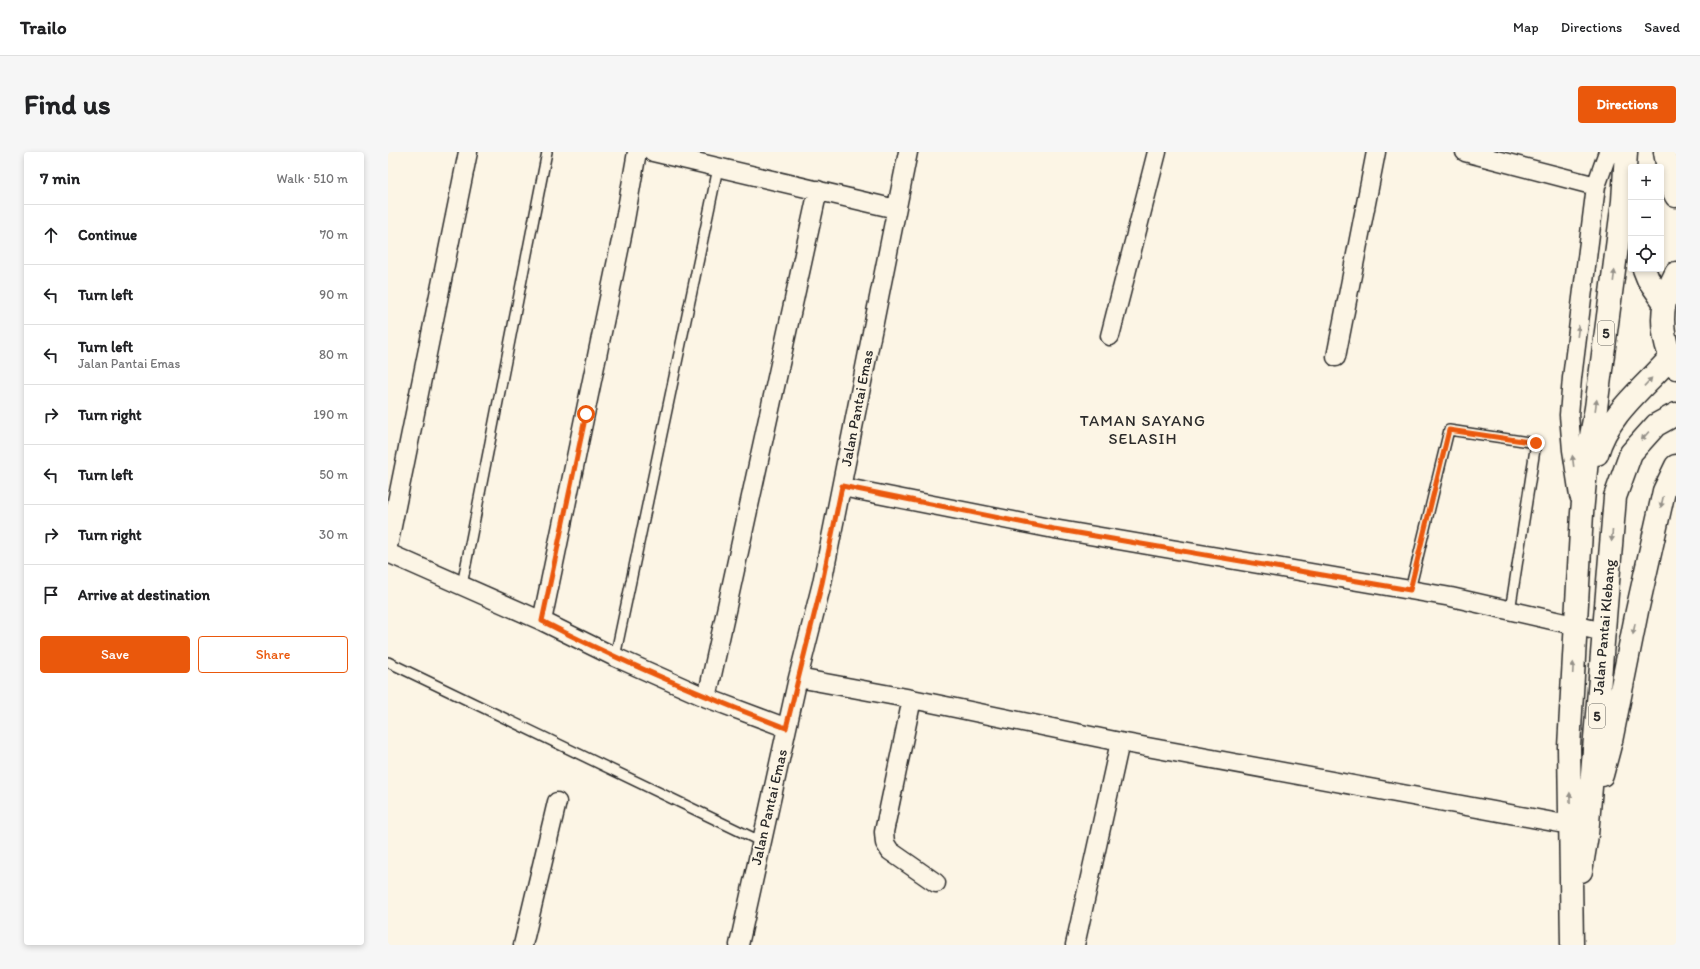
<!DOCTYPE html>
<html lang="en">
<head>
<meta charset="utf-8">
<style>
  body { margin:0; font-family:Itim,sans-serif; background:#f6f6f6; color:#202124 }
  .controls { position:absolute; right:12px; top:12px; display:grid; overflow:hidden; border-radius:4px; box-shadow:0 2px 6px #0003 }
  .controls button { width:36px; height:36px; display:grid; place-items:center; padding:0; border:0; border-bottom:1px solid #e0e0e0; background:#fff; color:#202124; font:20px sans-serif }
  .stop { position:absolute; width:12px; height:12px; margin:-9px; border:3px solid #ea580c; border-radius:50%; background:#fff }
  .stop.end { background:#ea580c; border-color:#fff; box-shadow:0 1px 4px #0008 }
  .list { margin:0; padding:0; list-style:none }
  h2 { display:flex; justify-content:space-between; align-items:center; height:52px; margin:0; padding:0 16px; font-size:17px }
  h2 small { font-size:13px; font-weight:400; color:#757577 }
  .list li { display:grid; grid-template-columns:26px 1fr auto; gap:12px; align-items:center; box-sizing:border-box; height:60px; padding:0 16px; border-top:1px solid #e0e0e0 }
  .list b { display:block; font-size:15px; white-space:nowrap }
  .list p { margin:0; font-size:13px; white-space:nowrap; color:#757577 }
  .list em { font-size:13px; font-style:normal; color:#757577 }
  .actions { display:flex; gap:8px; padding:12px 16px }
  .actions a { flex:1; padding:9px 0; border:1px solid #ea580c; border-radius:4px; text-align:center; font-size:14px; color:#ea580c }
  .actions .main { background:#ea580c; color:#fff }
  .icon { flex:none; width:22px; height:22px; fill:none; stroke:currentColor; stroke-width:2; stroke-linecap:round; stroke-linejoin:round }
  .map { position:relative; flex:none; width:1288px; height:793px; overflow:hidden; border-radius:4px }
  header { display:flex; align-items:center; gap:24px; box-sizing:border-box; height:56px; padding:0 20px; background:#fff; border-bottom:1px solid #e0e0e0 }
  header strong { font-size:19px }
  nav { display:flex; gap:22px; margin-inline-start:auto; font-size:14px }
  .intro { display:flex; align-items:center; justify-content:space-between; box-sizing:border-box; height:96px; padding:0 24px }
  h1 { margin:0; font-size:28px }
  .button { padding:10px 18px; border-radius:4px; background:#ea580c; color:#fff; font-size:14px; font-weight:700 }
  main { display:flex; gap:24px; padding:0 24px }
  aside { flex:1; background:#fff; border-radius:4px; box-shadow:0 2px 6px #0003 }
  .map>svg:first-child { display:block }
</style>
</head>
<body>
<header>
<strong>Trailo</strong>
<nav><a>Map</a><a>Directions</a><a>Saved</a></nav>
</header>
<div class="intro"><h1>Find us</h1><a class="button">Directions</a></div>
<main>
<aside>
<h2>7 min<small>Walk · 510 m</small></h2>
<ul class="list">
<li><svg class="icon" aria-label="ahead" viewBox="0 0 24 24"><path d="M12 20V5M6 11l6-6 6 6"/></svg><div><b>Continue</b></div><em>70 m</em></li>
<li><svg class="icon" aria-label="left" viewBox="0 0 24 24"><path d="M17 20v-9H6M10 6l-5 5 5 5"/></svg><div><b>Turn left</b></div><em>90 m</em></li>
<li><svg class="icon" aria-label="left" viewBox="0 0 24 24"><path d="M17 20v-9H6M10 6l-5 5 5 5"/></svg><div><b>Turn left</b><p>Jalan Pantai Emas</p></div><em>80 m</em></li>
<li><svg class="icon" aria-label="right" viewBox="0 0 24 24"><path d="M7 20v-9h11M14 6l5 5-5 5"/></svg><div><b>Turn right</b></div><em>190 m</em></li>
<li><svg class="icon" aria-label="left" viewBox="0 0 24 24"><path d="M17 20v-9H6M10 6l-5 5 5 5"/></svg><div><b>Turn left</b></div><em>50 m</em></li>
<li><svg class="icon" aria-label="right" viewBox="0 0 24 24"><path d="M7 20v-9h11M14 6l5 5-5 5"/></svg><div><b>Turn right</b></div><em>30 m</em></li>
<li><svg class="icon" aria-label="arrive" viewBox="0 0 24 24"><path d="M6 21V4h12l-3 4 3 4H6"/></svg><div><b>Arrive at destination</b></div></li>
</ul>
<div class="actions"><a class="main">Save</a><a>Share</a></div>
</aside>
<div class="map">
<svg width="1288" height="793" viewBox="0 0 1288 793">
  <rect width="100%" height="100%" fill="#fcf5e5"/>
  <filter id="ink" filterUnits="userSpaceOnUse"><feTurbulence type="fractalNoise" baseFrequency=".025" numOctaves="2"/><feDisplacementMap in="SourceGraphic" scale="8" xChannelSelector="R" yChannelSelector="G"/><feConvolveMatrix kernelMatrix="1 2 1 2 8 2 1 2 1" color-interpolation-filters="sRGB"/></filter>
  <g filter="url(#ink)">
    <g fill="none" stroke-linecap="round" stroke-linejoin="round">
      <!-- lane casing -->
      <g stroke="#2b2b2b" stroke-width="12">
        <path id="lane" d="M 74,433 L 159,0
          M 1022,438 L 1061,278 L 1148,291 L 1122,459
          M 227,505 L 330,16
          M 0,510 L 374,690"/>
      </g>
      <!-- street casing -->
      <g stroke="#2b2b2b" stroke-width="21">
        <path id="street" d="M 265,0 L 508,57
          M 1077,0 L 1208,34
          M 722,184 L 769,0
          M 948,205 L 988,0
          M 454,335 L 666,377 L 1063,445 L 1216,480
          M 1191,344 L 1184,298 L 1181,263 L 1184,226 L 1208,34 L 1220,0
          M 0,394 L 80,0
          M 0,401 L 154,469 L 227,505 L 319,546 L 399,576
          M 154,469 L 235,79 L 249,0
          M 410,526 L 524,547 L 732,590 L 1182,673
          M 319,546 L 430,38
          M 524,547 L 496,680 L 497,691 L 502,699 L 548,731
          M 135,793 L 169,650
          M 351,793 L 410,526 L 434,431 L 520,0
          M 687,793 L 732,590"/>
      </g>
      <!-- highway casing -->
      <g stroke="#2b2b2b" stroke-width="25">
        <path id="highway" d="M 1277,0 L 1283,34 L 1288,44
          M 1256,117 L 1260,127 L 1276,150
          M 1288,121 C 1284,129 1279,140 1277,150 C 1272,171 1277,197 1288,216
          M 1209,302 C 1220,262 1256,236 1282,206
          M 1214,623 L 1223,589 L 1249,459 L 1276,339 L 1288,314
          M 1193,719 L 1199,683 L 1227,345 L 1243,301 L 1268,273 L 1288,262
          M 1184,793 L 1181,595 L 1194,361 L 1199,307 L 1208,256 L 1235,49 L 1238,0"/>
      </g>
      <!-- lane -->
      <use href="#lane" stroke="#fcf5e5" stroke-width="9"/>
      <!-- street -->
      <use href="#street" stroke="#fcf5e5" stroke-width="18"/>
      <!-- highway -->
      <use href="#highway" stroke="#fcf5e5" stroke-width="22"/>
    </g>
    <!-- one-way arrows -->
    <defs><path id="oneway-solid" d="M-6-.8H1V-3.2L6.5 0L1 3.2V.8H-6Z"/></defs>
    <g fill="#949088">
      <use href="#oneway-solid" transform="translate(1226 124) rotate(-83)"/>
      <use href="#oneway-solid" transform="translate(1190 179) rotate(-83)"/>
      <use href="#oneway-solid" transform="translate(1260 230) rotate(-47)"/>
      <use href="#oneway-solid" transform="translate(1208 253) rotate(-82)"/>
      <use href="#oneway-solid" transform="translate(1257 284) rotate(131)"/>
      <use href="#oneway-solid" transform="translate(1185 309) rotate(-97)"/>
      <use href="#oneway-solid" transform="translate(1274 350) rotate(103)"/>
      <use href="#oneway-solid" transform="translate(1224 384) rotate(95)"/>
      <use href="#oneway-solid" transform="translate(1246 477) rotate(101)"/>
      <use href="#oneway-solid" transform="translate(1185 516) rotate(-87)"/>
      <use href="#oneway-solid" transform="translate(1182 646) rotate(-91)"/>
    </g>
  </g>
  <g fill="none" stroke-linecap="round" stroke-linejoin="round" filter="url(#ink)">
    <!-- route -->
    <path stroke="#ea580c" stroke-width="5" d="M 198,262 L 154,469 C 233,510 315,544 398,576 L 434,431 L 454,334 L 666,377 L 1022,438 L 1061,278 L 1148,291"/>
  </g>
  <g text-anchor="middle" stroke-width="3.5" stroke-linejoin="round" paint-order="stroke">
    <!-- shield labels -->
    <g fill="#fcf5e5" stroke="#6a6863" stroke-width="1">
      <rect x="1210" y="169" width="16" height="24" rx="3"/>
      <rect x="1201" y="552" width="16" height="24" rx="3"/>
    </g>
    <g font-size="14" font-weight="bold" fill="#2b2b2b">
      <text x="1218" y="186">5</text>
      <text x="1209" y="569">5</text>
    </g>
    <!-- street labels -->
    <g font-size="15" fill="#2b2b2b" stroke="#fcf5e5">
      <text transform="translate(469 256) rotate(-79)" y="5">Jalan Pantai Emas</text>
      <text transform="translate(1216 475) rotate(-85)" y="5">Jalan Pantai Klebang</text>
      <text transform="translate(381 655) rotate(-77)" y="5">Jalan Pantai Emas</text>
    </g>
    <!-- neighbourhood labels -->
    <g font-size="16" letter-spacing="1" fill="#2b2b2b" stroke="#fcf5e5">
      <text x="755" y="274">TAMAN SAYANG<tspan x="755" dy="18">SELASIH</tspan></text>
    </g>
  </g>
</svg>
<div class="controls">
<button>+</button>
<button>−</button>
<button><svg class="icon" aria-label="locate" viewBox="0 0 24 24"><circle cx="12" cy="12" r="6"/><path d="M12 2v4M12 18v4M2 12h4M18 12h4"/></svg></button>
</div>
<div class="stop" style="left:198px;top:262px"></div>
<div class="stop end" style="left:1148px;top:291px"></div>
</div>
</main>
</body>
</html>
